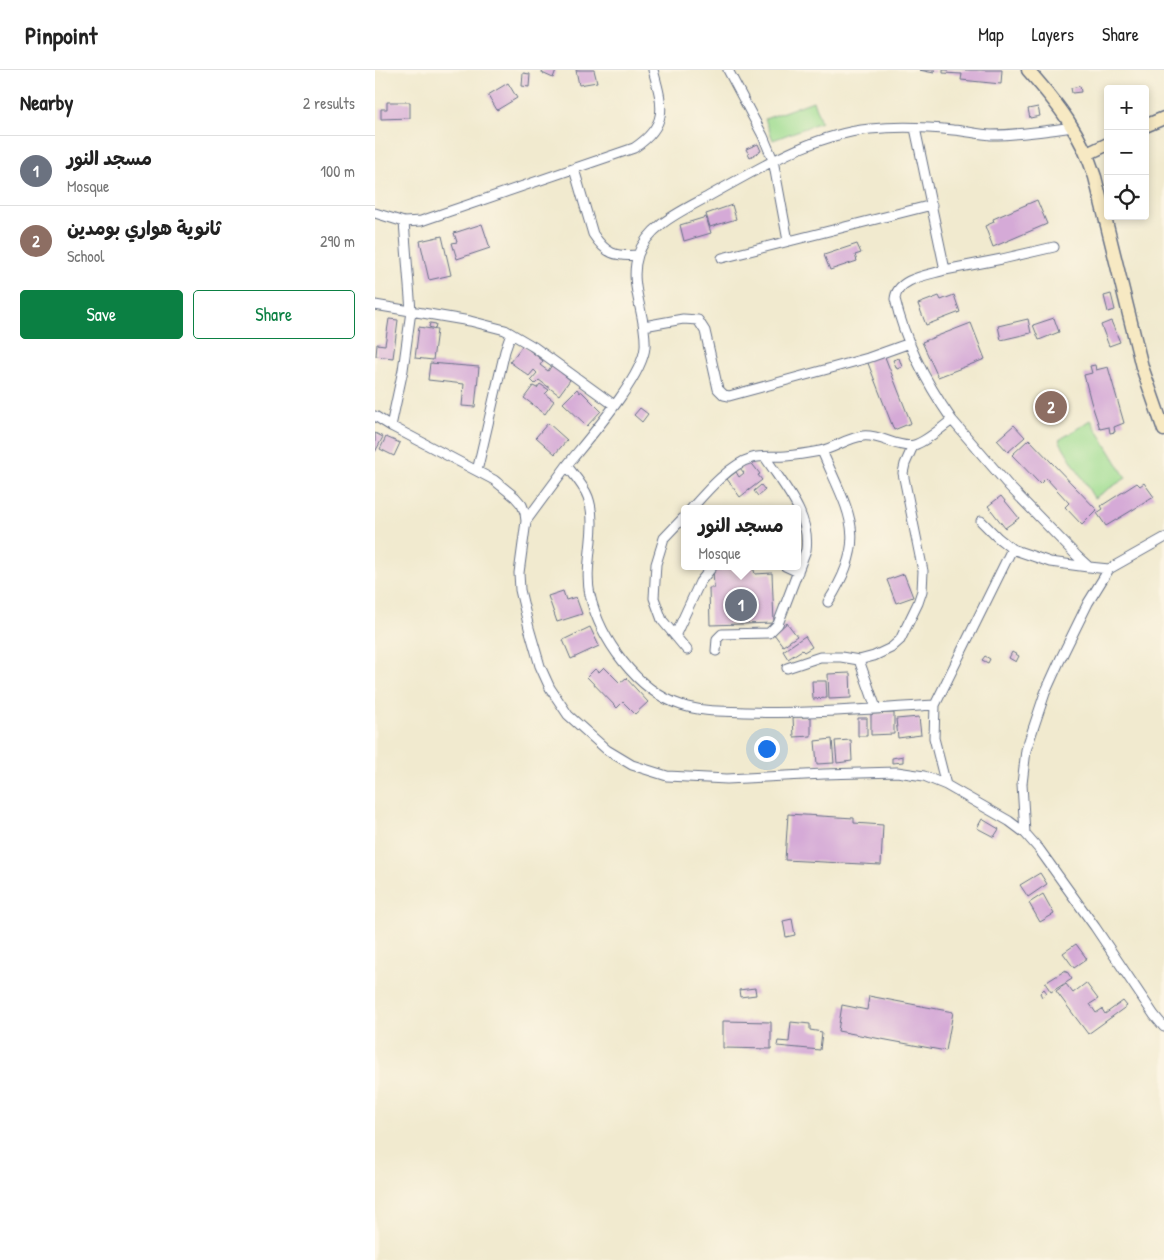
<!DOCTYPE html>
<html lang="en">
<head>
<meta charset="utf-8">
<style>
  body { margin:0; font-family:"Patrick Hand","Playpen Sans Arabic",sans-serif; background:#f6f6f6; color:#222 }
  .controls { position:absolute; right:15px; top:15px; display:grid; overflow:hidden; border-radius:5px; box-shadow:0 2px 8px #0003 }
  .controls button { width:45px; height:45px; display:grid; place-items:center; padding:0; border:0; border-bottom:1px solid #e0e0e0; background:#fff; color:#222; font:25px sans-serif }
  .you { position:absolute; left:391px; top:678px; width:18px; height:18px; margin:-12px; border:4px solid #fff; border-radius:50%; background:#1a73e8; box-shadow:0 0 0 8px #1a73e833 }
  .badge { display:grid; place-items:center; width:32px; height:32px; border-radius:50%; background:#0b8043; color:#fff; font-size:16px; font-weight:700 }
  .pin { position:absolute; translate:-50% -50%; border:2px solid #fff; box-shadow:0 1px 5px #0006 }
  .popup { position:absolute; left:306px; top:435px; width:120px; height:65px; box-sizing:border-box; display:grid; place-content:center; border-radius:5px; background:#fff; filter:drop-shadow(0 1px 4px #0005); font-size:16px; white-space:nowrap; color:#767676 }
  .popup b { font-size:19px; color:#222 }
  .popup::after { content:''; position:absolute; left:50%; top:100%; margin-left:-10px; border:10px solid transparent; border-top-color:#fff }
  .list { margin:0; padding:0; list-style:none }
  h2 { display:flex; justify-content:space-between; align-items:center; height:65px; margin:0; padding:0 20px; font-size:21px }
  h2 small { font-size:16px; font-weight:400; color:#767676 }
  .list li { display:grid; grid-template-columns:32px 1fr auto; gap:15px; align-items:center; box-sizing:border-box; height:70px; padding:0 20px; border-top:1px solid #e0e0e0 }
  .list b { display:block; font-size:19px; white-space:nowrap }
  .list p { margin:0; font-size:16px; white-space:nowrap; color:#767676 }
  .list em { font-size:16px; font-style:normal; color:#767676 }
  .actions { display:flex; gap:10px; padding:15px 20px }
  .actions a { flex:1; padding:11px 0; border:1px solid #0b8043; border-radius:5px; text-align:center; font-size:18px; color:#0b8043 }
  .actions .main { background:#0b8043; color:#fff }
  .icon { flex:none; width:28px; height:28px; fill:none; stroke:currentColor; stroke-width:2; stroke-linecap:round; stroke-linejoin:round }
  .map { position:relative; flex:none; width:789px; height:1190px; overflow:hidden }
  header { display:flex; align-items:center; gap:30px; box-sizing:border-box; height:70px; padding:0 25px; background:#fff; border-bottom:1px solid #e0e0e0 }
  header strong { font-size:24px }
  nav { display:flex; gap:28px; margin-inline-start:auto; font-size:18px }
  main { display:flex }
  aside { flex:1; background:#fff }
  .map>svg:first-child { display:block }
</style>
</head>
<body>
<header>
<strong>Pinpoint</strong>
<nav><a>Map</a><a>Layers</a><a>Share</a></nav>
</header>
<main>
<aside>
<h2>Nearby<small>2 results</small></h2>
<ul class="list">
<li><span class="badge" style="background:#6b7280">1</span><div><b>مسجد النور</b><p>Mosque</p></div><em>100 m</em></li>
<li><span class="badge" style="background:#8d6e63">2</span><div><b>ثانوية هواري بومدين</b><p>School</p></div><em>290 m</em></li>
</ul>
<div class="actions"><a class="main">Save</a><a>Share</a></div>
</aside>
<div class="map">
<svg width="789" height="1190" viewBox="0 0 789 1190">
  <rect width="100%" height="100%" fill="#fcf5e5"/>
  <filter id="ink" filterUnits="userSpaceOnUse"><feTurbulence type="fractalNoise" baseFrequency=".02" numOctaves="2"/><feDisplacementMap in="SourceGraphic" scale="10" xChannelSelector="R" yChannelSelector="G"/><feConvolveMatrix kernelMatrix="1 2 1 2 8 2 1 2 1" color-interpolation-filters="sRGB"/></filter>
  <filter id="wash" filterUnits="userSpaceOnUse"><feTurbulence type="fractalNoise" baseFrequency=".0096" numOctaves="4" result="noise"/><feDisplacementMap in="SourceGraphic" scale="20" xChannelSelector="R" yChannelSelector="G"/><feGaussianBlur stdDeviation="1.12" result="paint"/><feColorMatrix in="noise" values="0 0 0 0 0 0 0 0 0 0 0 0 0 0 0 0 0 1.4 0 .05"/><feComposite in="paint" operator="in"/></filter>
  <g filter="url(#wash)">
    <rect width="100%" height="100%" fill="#f1eacf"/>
    <!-- green -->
    <path fill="#9fdd91" stroke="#5d8678" d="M 438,31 L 446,52 L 398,70 L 390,49 Z
      M 716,350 L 751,408 L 719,428 L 684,370 Z"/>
    <g id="blocks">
      <!-- building -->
      <path fill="#d5aad7" d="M 168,0 L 181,0 L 178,8 L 167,3 Z
        M 201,0 L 219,0 L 222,12 L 204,15 Z
        M 544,0 L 560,0 L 559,3 Z
        M 568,0 L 627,0 L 626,14 L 586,10 L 587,4 L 568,3 Z
        M 148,3 L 155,4 L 154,17 L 147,16 Z
        M 133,13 L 142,28 L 122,40 L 113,25 Z
        M 705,16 L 706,22 L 697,23 L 696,18 Z
        M 12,32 L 35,32 L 35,48 L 6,49 L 6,39 L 12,39 Z
        M 663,37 L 665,46 L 655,48 L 653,39 Z
        M 383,74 L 386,81 L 375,87 L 371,79 Z
        M 662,130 L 672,154 L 618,177 L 610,156 L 619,152 L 618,149 Z
        M 357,135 L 361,149 L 335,157 L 331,144 Z
        M 331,147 L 336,163 L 309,171 L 305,155 Z
        M 107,154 L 115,178 L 82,189 L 77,173 L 82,172 L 79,163 Z
        M 67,166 L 76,205 L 54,210 L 45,171 Z
        M 482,174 L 486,183 L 480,185 L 482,191 L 455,200 L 449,185 Z
        M 736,224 L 740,240 L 733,242 L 729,226 Z
        M 579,225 L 585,242 L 551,255 L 543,234 L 564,226 L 566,230 Z
        M 679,248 L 684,262 L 664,270 L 658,255 Z
        M 14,249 L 23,250 L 18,288 L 1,286 L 2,274 L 10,275 Z
        M 653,249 L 656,263 L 626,270 L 623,256 Z
        M 736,251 L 745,272 L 734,276 L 726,255 Z
        M 55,253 L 61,254 L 60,259 L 54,257 Z
        M 596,253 L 610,289 L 563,307 L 547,272 Z
        M 44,257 L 62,260 L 58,290 L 40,288 Z
        M 148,275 L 168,291 L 165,295 L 173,301 L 177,295 L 195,310 L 184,325 L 164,310 L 160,314 L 156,310 L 162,303 L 159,300 L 154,306 L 135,292 Z
        M 508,282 L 536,353 L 519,360 L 491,288 Z
        M 524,288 L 527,297 L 522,299 L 518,290 Z
        M 55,293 L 104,297 L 100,337 L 87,336 L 89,314 L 53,310 Z
        M 720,295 L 721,300 L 733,297 L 749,353 L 739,357 L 740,362 L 735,363 L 734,357 L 725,359 L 716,332 L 709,305 L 717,303 L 715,296 Z
        M 165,314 L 174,320 L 170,324 L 179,331 L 170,344 L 149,328 L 158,316 L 162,318 Z
        M 202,319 L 205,323 L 206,321 L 226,341 L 212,356 L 188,333 Z
        M 265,338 L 273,344 L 267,352 L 259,345 Z
        M 173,353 L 192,370 L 180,384 L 161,367 Z
        M 639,355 L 650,367 L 633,382 L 622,370 Z
        M 0,363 L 8,367 L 0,382 Z
        M 11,367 L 25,373 L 19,386 L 5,379 Z
        M 654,369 L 722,440 L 707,455 L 690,437 L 694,433 L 671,408 L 665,414 L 637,385 Z
        M 375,391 L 385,404 L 383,405 L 387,410 L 365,427 L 352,409 L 361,402 L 364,407 L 369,403 L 365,398 Z
        M 762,413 L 765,416 L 769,413 L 779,427 L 731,456 L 722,443 L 728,439 L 726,436 Z
        M 386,415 L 390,420 L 383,426 L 379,421 Z
        M 626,426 L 644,448 L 630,458 L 613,436 Z
        M 378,497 L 380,504 L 397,503 L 399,553 L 335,555 L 334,518 L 339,518 L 338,499 Z
        M 529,504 L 538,527 L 521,533 L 512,510 Z
        M 188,521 L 191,530 L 201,527 L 207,544 L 182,552 L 173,526 Z
        M 412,553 L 422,566 L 408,576 L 399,564 Z
        M 215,557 L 224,576 L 196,589 L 188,570 Z
        M 430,566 L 437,577 L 429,582 L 427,580 L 413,589 L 408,581 Z
        M 637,582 L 644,586 L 641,592 L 634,588 Z
        M 610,586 L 615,589 L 613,593 L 607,590 Z
        M 229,597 L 245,613 L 251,608 L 273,632 L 260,644 L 248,632 L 242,638 L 212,607 L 220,599 L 224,602 Z
        M 475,603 L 476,628 L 454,629 L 453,604 Z
        M 437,611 L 451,611 L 452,628 L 438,629 Z
        M 519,643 L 519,664 L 496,665 L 496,644 Z
        M 418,647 L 436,647 L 436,666 L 419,667 Z
        M 544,647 L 546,665 L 523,668 L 521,649 Z
        M 483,648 L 492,648 L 492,666 L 483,666 Z
        M 457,669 L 459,693 L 442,694 L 440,671 Z
        M 476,670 L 477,691 L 462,693 L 460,671 Z
        M 528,686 L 528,692 L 517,693 L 517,688 Z
        M 413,744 L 479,748 L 479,753 L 508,755 L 506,795 L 410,790 Z
        M 607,749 L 624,759 L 619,767 L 602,758 Z
        M 665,803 L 672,814 L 653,827 L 645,815 Z
        M 668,824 L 679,844 L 665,852 L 654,833 Z
        M 417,849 L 420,865 L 411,867 L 408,851 Z
        M 701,874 L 712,889 L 699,898 L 688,883 Z
        M 691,900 L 697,909 L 676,922 L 670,913 Z
        M 711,913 L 723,929 L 715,934 L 721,943 L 727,939 L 730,944 L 748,931 L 752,936 L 713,964 L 681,921 L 691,914 L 698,923 Z
        M 380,918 L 381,925 L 365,927 L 364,920 Z
        M 669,919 L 672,923 L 667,927 L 665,923 Z
        M 494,926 L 578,942 L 571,981 L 463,961 L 467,935 L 492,940 Z
        M 348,951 L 396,952 L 396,979 L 348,978 Z
        M 416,952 L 435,954 L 435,960 L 447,962 L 445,980 L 402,976 L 403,971 L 414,972 Z"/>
    </g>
  </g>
  <g filter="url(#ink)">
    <use href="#blocks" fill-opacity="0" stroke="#667086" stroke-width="1"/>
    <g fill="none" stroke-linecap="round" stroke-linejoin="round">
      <!-- street casing -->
      <g stroke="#667086" stroke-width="11">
        <path id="street" d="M 353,0 L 388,66 L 398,90 L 413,171
          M 540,58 L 570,200 C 554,205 522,208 520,229 C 530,272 552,314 577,350
          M 199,99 L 218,164 C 231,184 240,187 263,185
          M 0,143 L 29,152 L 46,151 L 259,78 C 294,55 288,36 278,0
          M 29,152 L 36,241 L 28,300 L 16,356 L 119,410 L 140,427 L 147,435 L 150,443 L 151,451 L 144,503 L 145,520 L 154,558 L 165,596 L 175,618 L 193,645 L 232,680 L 257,695 L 292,706 L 352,709 L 449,704 L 522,702 L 549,706 L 571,715 L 634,751 L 650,763 L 664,779 L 720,857 L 779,945 L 789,957
          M 347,188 L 557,135
          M 570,200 L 627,189 L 679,177
          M 0,235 L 95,251 L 130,260 L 159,277 L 239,335
          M 269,256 L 308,249 L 323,250 L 330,261 L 343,319 L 349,325 L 354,326 L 493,288 L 535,273
          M 0,346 L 16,356
          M 447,381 C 474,444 495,467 453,532
          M 192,396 C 199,405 209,416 213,427 C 224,457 208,494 215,525 C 225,569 262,621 306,635 C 327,642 349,641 370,642 C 433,644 497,639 560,635
          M 102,401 L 130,281 L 136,264
          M 316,439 C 331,422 355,394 377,388 C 388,385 400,387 411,386 C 422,385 434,383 445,381 C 460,378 472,368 488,366 C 505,364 524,379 539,375 C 551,372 567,357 577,350 L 634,416 L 702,486 L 714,497 L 734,499
          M 310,446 L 289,468 L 281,494 L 279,528 L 287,550 L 312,580
          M 151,451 C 165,432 179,413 193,394 C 213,369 268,307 270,277 C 272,246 253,215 263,185 C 273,155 309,140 334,126 C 385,98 436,65 495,59 C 522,56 551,57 578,60 C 590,61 603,64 616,65 C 644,65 671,61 698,57
          M 606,451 L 622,467 L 637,479
          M 410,496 L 423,502
          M 300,566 L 325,512 L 338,496
          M 341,581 L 342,569 L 347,564 L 394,563 L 403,554 L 431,480 C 436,445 408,415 390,387
          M 484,590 L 501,638
          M 412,598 L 445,587 L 466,587 L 484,590 L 499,586 L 516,578 L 525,570 L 543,533 L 547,521 L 548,501 L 528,403 L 530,394 L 538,376
          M 571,715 L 559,668 L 560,635 L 637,479 L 675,492 L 713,497
          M 650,763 L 647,714 L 651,680 L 670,623 L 685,590 L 713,533 L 734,499 L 789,468"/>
      </g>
      <!-- secondary casing -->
      <g stroke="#667086" stroke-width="15">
        <path id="secondary" d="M 653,0 C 683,34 706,63 720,107 L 767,297 L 789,360
          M 770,56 L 789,48
          M 712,84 L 733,74"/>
      </g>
      <!-- street -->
      <use href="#street" stroke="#fff" stroke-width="9"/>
      <!-- secondary -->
      <use href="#secondary" stroke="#f7e9c3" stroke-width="12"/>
    </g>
  </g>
</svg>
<div class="controls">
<button>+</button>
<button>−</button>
<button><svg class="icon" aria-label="locate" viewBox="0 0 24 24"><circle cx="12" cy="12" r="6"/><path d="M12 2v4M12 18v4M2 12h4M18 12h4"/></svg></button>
</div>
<div class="you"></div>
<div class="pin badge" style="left:366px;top:535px;background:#6b7280">1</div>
<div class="popup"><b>مسجد النور</b>Mosque</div>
<div class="pin badge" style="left:676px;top:337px;background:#8d6e63">2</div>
</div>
</main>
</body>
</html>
